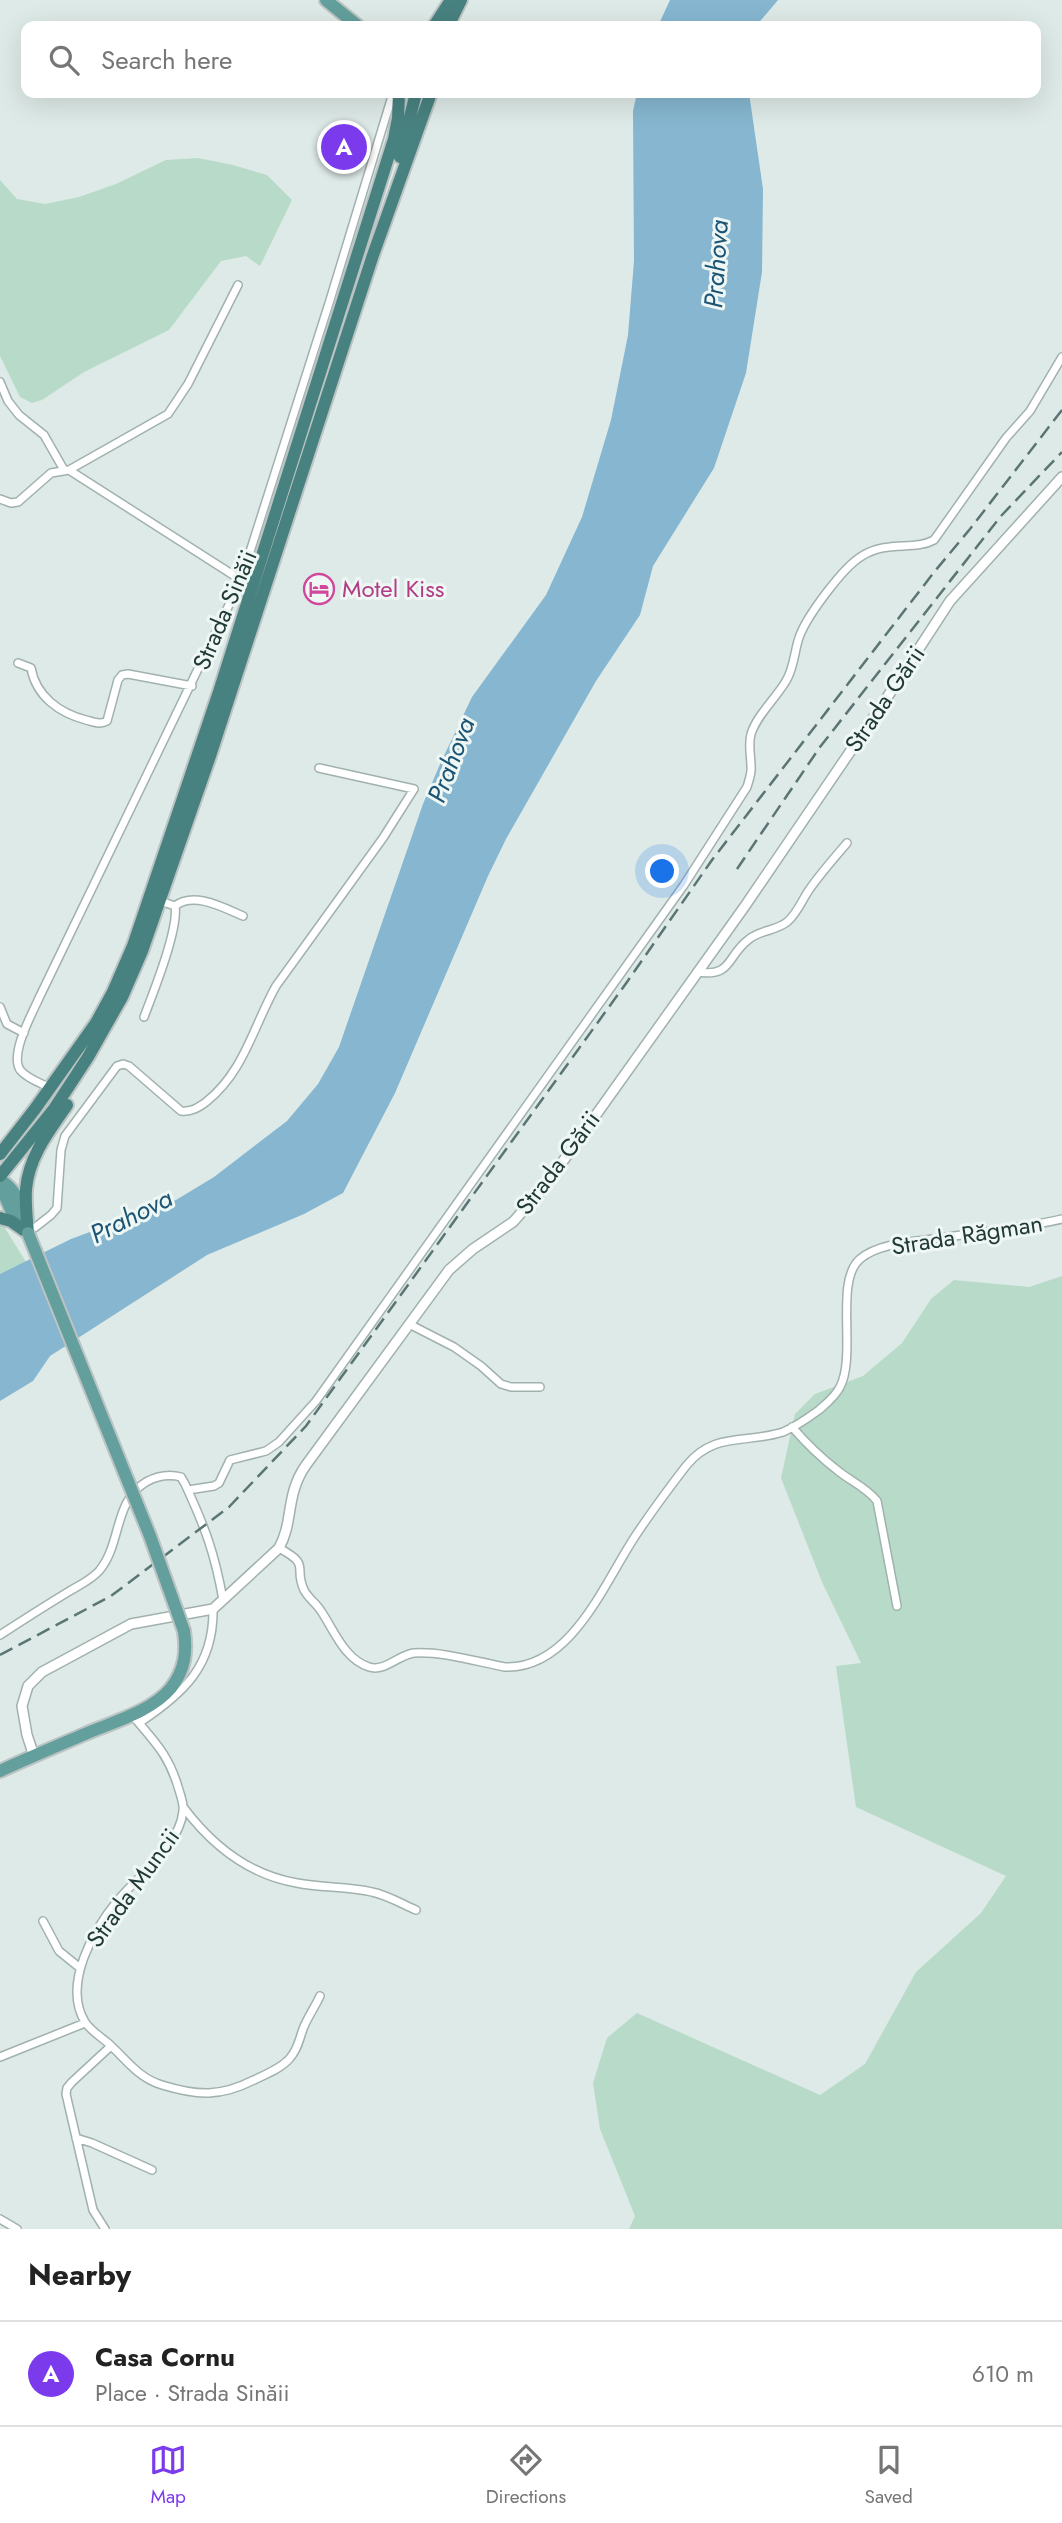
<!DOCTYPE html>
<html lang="en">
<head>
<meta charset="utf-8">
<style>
  body { margin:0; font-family:Jost,sans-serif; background:#f6f6f6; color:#222 }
  .you { position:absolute; left:663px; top:872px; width:24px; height:24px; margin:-18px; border:5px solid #fff; border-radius:50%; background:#1a73e8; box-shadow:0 0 0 10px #1a73e833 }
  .badge { display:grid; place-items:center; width:46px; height:46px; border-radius:50%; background:#7c3aed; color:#fff; font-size:23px; font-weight:700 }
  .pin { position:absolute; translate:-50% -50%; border:4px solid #fff; box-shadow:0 2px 7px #0006 }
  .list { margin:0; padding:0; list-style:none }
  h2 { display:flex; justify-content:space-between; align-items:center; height:91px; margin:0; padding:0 28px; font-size:30px }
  h2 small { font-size:23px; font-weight:400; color:#767676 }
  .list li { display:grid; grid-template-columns:46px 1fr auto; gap:21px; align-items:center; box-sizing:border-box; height:105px; padding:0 28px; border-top:2px solid #e0e0e0 }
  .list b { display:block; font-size:26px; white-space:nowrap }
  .list p { margin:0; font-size:23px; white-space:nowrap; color:#767676 }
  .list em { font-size:23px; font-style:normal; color:#767676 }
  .icon { flex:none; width:38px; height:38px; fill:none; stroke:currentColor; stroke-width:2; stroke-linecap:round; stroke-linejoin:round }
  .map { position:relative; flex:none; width:1062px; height:2229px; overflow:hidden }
  .search { position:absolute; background:#fff; box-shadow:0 7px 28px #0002; left:21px; right:21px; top:21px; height:77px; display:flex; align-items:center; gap:18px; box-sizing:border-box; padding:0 24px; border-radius:14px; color:#767676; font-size:26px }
  .sheet { height:196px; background:#fff }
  nav { display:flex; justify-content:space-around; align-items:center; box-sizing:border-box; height:98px; border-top:2px solid #e0e0e0; background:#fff; font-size:19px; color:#767676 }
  nav a { display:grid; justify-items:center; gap:4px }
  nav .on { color:#7c3aed }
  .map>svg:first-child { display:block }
</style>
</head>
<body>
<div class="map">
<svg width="1062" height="2229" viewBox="0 0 1062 2229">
  <rect width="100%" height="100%" fill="#deeae7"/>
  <!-- green -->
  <path fill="#b7dbc8" d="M 198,158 L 233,165 L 267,175 L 292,200 L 260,266 L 246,256 L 221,261 L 169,330 L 84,372 L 42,400 L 32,403 L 20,397 L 0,356 L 0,180 L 17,199 L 45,204 L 79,197 L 116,184 L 166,160 Z
    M 0,1220 L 26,1262 L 0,1274 Z
    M 1062,1276 L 1062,2229 L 629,2229 L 635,2216 L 600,2129 L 593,2083 L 607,2038 L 637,2013 L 820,2095 L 865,2064 L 916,1972 L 981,1913 L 1006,1876 L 856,1807 L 836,1666 L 861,1663 L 822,1582 L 781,1478 L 795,1414 L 815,1394 L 863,1376 L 902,1343 L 931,1299 L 954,1280 L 1029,1287 Z"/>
  <!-- water -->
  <path fill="#86b6d0" d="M 670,0 L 778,0 L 756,26 L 658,26 Z
    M 637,93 L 749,93 L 763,189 L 762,272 L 746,373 L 714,468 L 653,566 L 640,615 L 596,681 L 506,839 L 488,876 L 395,1093 L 343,1193 L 304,1214 L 207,1255 L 50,1356 L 33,1381 L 0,1401 L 0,1274 L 71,1239 L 176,1200 L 214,1177 L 287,1121 L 318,1084 L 339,1047 L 423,804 L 441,762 L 472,697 L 546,595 L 582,517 L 611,420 L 628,335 L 634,261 L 633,111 Z"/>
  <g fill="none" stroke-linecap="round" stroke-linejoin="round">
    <!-- minor casing -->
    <g stroke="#a1b1af" stroke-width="10">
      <path id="minor" d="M 0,382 L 8,401 L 19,415 L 44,435 L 64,470
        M 69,470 L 168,414 L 188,384 L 238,285
        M 0,499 L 11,503 L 18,502 L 51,473 L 69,470 L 241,580
        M 18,663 L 31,668 C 36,696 59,713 86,720 C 94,722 100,725 107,721 L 118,680 L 122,675 L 128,674 L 192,686
        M 160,901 L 175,906 C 194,891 224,908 243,916
        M 697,972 C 733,977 726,957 748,940 C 759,930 776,931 787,922 C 797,914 802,900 809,890 C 820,874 834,858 847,843
        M 0,1007 L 7,1024 L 24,1033
        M 144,1017 C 153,993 179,929 175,906
        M 50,1088 C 41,1083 28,1079 21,1071 C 8,1056 33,1012 40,996 L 241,580 L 330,300 L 393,93
        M 28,1233 L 51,1215 L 57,1208 L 61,1150 L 65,1136 L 117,1066 L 123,1064 L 129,1066 L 181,1111 C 191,1112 198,1108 206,1102 C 244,1072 253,1027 276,986 L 383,838 L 414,789 L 319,768
        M 409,1324 L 454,1347 L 481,1366 L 501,1384 L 511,1387 L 540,1387
        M 792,1427 C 806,1443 820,1457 837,1470 C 850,1481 866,1487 877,1501 L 897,1606
        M 188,1490 L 214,1486 L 219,1483 L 230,1460 L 266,1451 L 279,1442 L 316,1401 L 684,885 L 747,787 C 749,780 752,773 751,766 C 751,755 748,745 751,734 C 757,715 776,698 786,681 C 795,666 794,650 800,635 C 808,615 843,567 862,556 C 887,540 914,551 934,540 L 1006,438 L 1030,411 L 1062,357
        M 279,1548 C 312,1566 293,1566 304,1590 C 308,1598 316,1603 321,1611 C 334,1630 344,1659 369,1667 C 385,1672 398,1655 414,1653 C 441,1651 478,1662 505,1667 C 572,1669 605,1581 636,1535 C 652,1511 669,1488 686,1466 C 714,1431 746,1444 783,1432 C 795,1427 808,1418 819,1410 C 827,1403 835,1397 840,1387 C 857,1355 834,1281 860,1259 C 880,1242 917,1242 941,1238 C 981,1232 1023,1228 1062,1219
        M 0,1635 C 23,1620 45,1606 68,1592 C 78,1586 91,1580 99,1571 C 122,1544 113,1502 146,1482 C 157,1476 169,1474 181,1477 L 185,1484 C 205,1527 215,1554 223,1600
        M 132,1715 C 155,1742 169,1755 179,1790 C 181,1797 184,1804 183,1811 C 180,1845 139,1875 118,1900 C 94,1929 62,1984 85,2022 C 90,2030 101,2037 108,2043 C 126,2059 138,2078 162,2085 C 198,2096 220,2097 254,2080 C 266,2074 282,2068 290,2058 C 298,2049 299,2040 303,2029 C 307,2018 315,2007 320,1996
        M 139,1723 C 183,1694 214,1666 213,1609
        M 184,1808 C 212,1845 249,1875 297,1883 C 321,1888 348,1886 372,1892 C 387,1895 402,1904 416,1910
        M 43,1921 L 59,1951 L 80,1968
        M 0,2057 L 85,2023
        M 76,2138 L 92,2143 L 152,2170
        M 0,2219 L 17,2229
        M 105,2229 L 93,2210 L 66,2094 L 67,2088 L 72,2082 L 111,2046"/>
    </g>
    <!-- tertiary casing -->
    <g stroke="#a1b1af" stroke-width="12">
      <path id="tertiary" d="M 34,1756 L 27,1735 L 22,1706 L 28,1686 L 42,1672 L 131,1624 L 213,1609 L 279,1548 C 294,1521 285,1495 306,1465 L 449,1270 L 473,1249 L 513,1222 L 546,1185 L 745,906 L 888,696 L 950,601 L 1062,477"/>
    </g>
    <!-- primary casing -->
    <g stroke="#bcc4c3" stroke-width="16">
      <path id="primary" d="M 326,0 L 358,26
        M 0,1180 C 14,1188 19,1200 24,1216
        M 0,1185 L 11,1210 L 23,1228
        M 0,1771 C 28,1758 57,1746 85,1734 C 113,1722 151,1712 171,1688 C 185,1670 187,1652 184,1631"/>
    </g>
    <!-- trunk casing -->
    <g stroke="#bcc4c3" stroke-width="16">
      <path id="trunk" d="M 434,26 L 451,0
        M 448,26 L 461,0
        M 400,157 L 416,93
        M 0,1154 L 35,1109 L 96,1023 L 113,992 L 133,946 L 219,692 L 394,139 L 398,118 L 399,93
        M 0,1176 L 54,1109 L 88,1057 L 122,997 L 142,951 L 210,756 L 373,255 L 431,93
        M 0,1218 L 11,1221 L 28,1233
        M 28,1233 C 27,1219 25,1204 26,1189 C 29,1156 49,1131 67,1105"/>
    </g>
    <!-- minor -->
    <use href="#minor" stroke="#fff" stroke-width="7"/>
    <!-- tertiary -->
    <use href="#tertiary" stroke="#fff" stroke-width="9"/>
    <!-- primary -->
    <use href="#primary" stroke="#639f9c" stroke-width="12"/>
    <!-- trunk -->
    <use href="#trunk" stroke="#488280" stroke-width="12"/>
    <!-- rail -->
    <path stroke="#5a7573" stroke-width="2.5" stroke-dasharray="14 7" stroke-linecap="butt" d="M 737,869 L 820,747 L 1001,516 L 1062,452
      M 0,1655 L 111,1596 L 229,1507 L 306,1426 L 627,982 L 712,860 L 935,571 L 970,529 L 1062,410"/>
    <!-- primary-bridge casing -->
    <g stroke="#bcc4c3" stroke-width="16" stroke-linecap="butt">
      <path id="primary-bridge" d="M 28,1233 L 150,1536 L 184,1631"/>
    </g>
    <!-- primary-bridge -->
    <use href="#primary-bridge" stroke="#639f9c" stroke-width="12"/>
  </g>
  <!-- icons -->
  <defs>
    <g id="hotel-ring" transform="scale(1.575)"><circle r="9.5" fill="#eff7f4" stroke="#d1479c" stroke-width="1.5"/><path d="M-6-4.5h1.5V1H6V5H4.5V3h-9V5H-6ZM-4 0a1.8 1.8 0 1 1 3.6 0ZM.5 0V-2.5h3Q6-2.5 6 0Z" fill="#d1479c"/></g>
  </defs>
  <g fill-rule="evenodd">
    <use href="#hotel-ring" x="319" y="589"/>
  </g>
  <g text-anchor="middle" stroke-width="6" stroke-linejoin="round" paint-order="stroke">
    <!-- hotel labels -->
    <g font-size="24" fill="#b23c85" stroke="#eff7f4" text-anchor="start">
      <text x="342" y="597">Motel Kiss</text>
    </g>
    <!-- street labels -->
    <g font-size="24" fill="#203937" stroke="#eff7f4">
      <text transform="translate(225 610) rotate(-67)" y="8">Strada Sinăii</text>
      <text transform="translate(885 699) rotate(-56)" y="8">Strada Gării</text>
      <text transform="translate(558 1163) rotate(-53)" y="8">Strada Gării</text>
      <text transform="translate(967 1235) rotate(-9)" y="8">Strada Răgman</text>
      <text transform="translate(133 1888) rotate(-54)" y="8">Strada Muncii</text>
    </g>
    <!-- water labels -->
    <g font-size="26" font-style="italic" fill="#1b5474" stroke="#eff7f4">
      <text transform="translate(716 264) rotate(-86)" y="9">Prahova</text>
      <text transform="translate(451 760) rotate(-69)" y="9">Prahova</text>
      <text transform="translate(131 1216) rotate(-27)" y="9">Prahova</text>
    </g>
  </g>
</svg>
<div class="you"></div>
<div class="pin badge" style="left:344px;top:147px">A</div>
<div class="search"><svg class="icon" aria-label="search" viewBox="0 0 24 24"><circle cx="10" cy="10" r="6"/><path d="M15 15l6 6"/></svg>Search here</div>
</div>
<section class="sheet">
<h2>Nearby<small></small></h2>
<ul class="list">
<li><span class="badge">A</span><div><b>Casa Cornu</b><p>Place · Strada Sinăii</p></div><em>610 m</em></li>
</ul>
</section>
<nav>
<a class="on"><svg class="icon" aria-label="map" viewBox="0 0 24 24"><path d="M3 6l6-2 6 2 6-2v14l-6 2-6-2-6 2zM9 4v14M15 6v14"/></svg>Map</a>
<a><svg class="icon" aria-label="directions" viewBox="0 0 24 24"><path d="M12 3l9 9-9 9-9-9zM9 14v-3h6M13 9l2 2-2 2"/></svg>Directions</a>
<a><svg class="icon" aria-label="saved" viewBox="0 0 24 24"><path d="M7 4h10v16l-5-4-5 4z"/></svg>Saved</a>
</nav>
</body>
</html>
